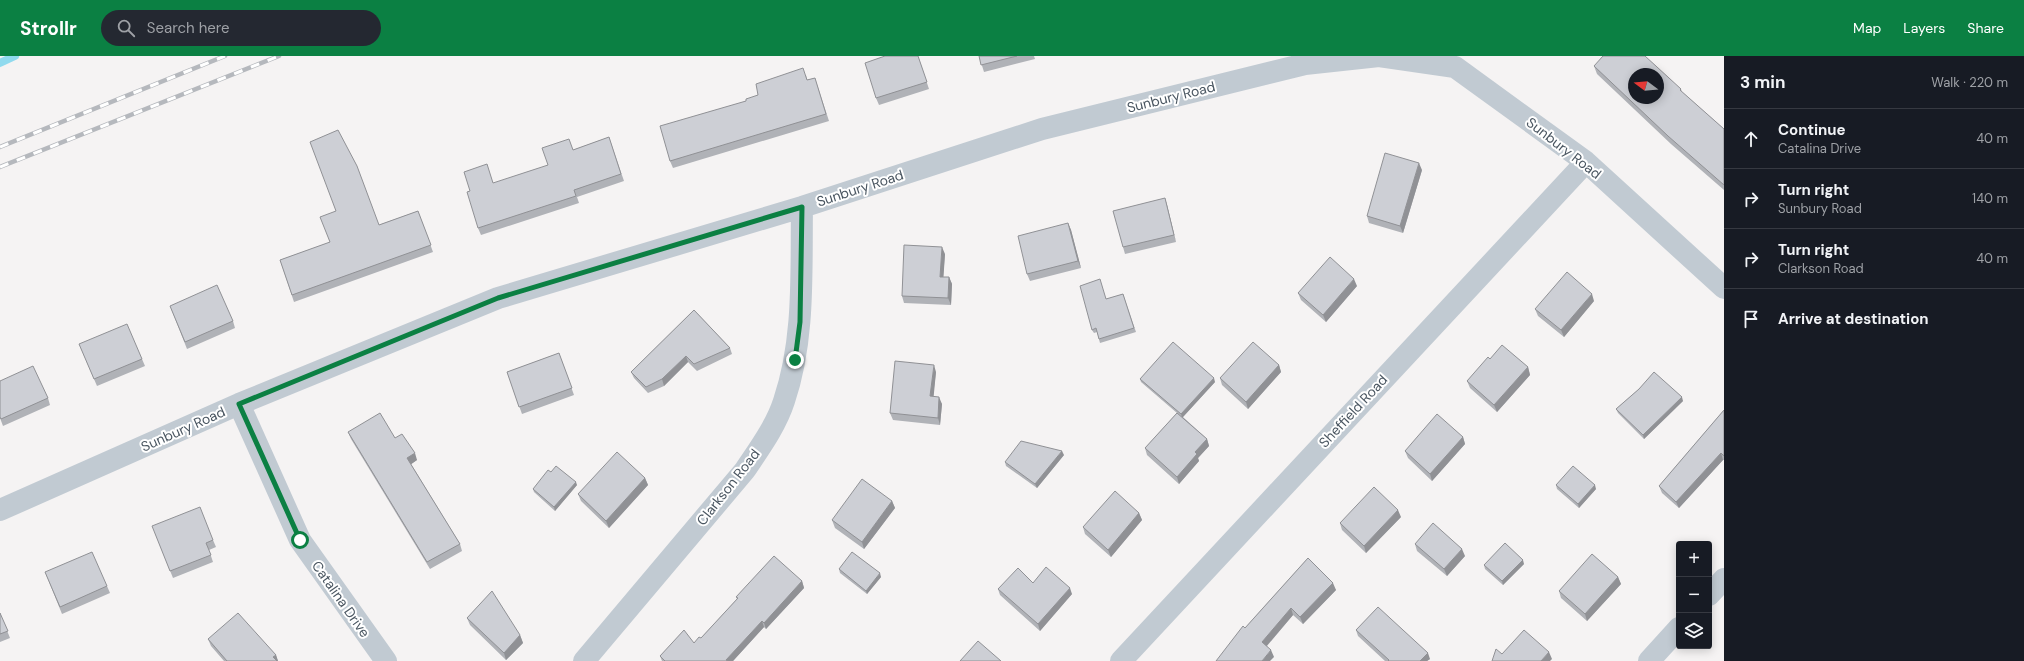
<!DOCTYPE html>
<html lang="en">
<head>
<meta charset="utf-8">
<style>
  body { margin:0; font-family:"DM Sans",sans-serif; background:#242831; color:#f1f3f6 }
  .controls { position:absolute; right:12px; bottom:12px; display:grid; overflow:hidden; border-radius:4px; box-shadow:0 2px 10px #0003 }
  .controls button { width:36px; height:36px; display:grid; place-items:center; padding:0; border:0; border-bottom:1px solid #363941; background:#171b24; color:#f1f3f6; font:20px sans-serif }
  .compass { position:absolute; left:1628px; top:12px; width:36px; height:36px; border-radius:50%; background:#171b24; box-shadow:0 2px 10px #0003; rotate:286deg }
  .stop { position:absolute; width:12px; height:12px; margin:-9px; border:3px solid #0b8043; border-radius:50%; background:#fff }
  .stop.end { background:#0b8043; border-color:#fff; box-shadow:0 1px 4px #0008 }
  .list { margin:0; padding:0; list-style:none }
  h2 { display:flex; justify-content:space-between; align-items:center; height:52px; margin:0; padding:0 16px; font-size:17px }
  h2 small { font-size:13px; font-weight:400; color:#9ea1a6 }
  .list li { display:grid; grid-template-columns:26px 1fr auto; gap:12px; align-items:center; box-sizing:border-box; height:60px; padding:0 16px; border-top:1px solid #363941 }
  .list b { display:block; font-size:15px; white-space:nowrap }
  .list p { margin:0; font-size:13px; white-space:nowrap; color:#9ea1a6 }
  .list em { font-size:13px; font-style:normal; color:#9ea1a6 }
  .icon { flex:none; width:22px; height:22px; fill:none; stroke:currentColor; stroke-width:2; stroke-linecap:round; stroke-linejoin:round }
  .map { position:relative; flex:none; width:1724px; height:605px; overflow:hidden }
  header { display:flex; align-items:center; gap:24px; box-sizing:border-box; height:56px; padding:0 20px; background:#0b8043; color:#fff }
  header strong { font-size:19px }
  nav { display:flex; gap:22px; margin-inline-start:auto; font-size:14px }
  .search { width:280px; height:36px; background:#242831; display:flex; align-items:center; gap:10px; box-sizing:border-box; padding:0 14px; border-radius:22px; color:#9ea1a6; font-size:15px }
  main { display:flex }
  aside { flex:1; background:#171b24 }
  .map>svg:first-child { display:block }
</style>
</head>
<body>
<header>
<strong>Strollr</strong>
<div class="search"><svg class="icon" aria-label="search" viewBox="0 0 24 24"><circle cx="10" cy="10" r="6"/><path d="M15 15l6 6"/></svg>Search here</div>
<nav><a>Map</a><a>Layers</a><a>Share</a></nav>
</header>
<main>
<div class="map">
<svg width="1724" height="605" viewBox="0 0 1724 605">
  <rect width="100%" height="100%" fill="#f5f3f3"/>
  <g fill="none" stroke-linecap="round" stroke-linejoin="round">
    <!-- stream -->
    <path stroke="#90daee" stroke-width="8" d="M 0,7 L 15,0"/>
    <!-- minor -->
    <path stroke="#c1cad2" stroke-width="22" d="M 1379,0 L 1455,11 L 1586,106 L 1724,232
      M 239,348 L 300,484 L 386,605
      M 0,454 L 239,348 L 498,242 L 802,151 L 1042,73 L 1305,8 L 1379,0
      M 1709,539 L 1724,523
      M 584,605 L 745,414 C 759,393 776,370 784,345 C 805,283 801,216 802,151
      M 1121,605 L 1586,106
      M 1649,605 L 1679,572"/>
    <!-- rail casing -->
    <g stroke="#b5b8bd" stroke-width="4.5">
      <path id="rail" d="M 0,91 L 225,0
        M 0,111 L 279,0"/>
    </g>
    <!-- rail -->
    <use href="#rail" stroke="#fff" stroke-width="3" stroke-dasharray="9" stroke-linecap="butt"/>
  </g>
  <!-- wall -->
  <path fill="#b0b2b7" d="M 918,0 L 929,33 L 879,49 L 876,42 Z
    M 979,0 L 1034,0 L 1035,3 L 984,16 Z
    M 1594,10 L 1681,33 L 1682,36 L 1724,73 L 1724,134 L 1671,88 L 1597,18 Z
    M 806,19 L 807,24 L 815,22 L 829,65 L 673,112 L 670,105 L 746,45 Z
    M 609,81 L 624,125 L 577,141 L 579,147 L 481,179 L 478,172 L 548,109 L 573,94 Z
    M 1422,114 L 1403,177 L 1369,167 L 1367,160 Z
    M 1165,142 L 1167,149 L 1176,186 L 1125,198 L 1123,191 Z
    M 418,155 L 433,196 L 294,246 L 280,204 Z
    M 1068,167 L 1071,174 L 1081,212 L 1030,225 L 1027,218 Z
    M 945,198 L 943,221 L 949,221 L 952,228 L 951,249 L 904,247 L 902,240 Z
    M 1357,230 L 1326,266 L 1301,244 L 1298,237 Z
    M 1123,238 L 1136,276 L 1100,287 L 1097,276 L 1094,277 L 1092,274 L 1107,243 Z
    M 1594,245 L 1564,281 L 1538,260 L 1535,253 Z
    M 170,250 L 233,265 L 235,272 L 187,293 Z
    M 694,254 L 730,292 L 732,298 L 697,315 L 688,306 L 664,330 L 648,337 L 634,322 L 631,316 Z
    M 79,288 L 142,303 L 145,310 L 97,330 Z
    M 559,297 L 574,339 L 522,358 L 507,316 Z
    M 1490,303 L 1528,311 L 1530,319 L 1497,356 L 1470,332 L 1467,325 Z
    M 1279,309 L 1281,316 L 1248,353 L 1222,329 L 1220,322 Z
    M 936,316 L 933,340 L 942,348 L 940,369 L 893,364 L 890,357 Z
    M 1140,323 L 1215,326 L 1183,361 L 1207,383 L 1209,390 L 1198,402 L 1199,405 L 1179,428 L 1147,399 L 1145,392 L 1177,357 L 1141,326 Z
    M 0,325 L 48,342 L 50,349 L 3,370 L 0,362 Z
    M 1639,333 L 1683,345 L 1644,383 L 1618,357 L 1616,353 Z
    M 1724,354 L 1724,404 L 1723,404 L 1679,452 L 1662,437 L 1659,430 Z
    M 348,376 L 395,382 L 417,404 L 411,408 L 460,488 L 462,495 L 430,513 L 351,383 Z
    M 1463,381 L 1465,388 L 1432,425 L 1408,402 L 1405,395 Z
    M 1064,399 L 1037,432 L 1006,410 L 1005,406 Z
    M 551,416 L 577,429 L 555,455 L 534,436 L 533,433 Z
    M 645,422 L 648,429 L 609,472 L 581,445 L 578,438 Z
    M 1556,429 L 1596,433 L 1579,452 L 1557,433 Z
    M 892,445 L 895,452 L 864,493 L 835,472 L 832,464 Z
    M 1139,457 L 1142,464 L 1111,501 L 1085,478 L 1083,471 Z
    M 1401,461 L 1366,497 L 1342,474 L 1340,467 Z
    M 155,477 L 213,484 L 216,491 L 209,494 L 213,506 L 173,522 Z
    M 1415,488 L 1465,500 L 1447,520 L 1417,495 Z
    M 1308,502 L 1336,534 L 1303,568 L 1293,559 L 1267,590 L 1274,601 L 1245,572 Z
    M 1524,508 L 1503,529 L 1485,513 L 1484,509 Z
    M 839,513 L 881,521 L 867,538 L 840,517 Z
    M 45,516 L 107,530 L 110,537 L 62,558 Z
    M 1618,521 L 1621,528 L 1587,565 L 1561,542 L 1559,535 Z
    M 802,525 L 804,532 L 766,573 L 764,571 L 733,605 L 662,605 L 660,600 L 694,587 L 701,582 L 737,543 L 736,541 Z
    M 1033,527 L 1072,538 L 1040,575 L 1000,539 L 998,533 Z
    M 0,557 L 10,582 L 0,586 Z
    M 467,562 L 520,579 L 523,587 L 506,604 L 470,569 Z
    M 1356,574 L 1430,603 L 1427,605 L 1385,605 L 1358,580 Z
    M 208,583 L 276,599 L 278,605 L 224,605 L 211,590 Z"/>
  <!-- shaded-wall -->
  <path fill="#909195" d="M 1419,107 L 1422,114 L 1403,177 L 1400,170 Z
    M 1165,142 L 1167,149 L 1176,186 L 1174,179 Z
    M 1068,167 L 1071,174 L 1081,212 L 1078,205 Z
    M 942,191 L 945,198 L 943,228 L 940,221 Z
    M 949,221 L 952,228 L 951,249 L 948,242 Z
    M 1354,223 L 1357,230 L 1326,266 L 1323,259 Z
    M 1592,238 L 1594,245 L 1564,281 L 1561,274 Z
    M 686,300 L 688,306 L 664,330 L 662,323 Z
    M 934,309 L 936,316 L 933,347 L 930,340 Z
    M 1279,309 L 1281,316 L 1248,353 L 1246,346 Z
    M 1528,311 L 1530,319 L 1497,356 L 1494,349 Z
    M 1214,322 L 1215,326 L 1182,362 L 1181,358 Z
    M 939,341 L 942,348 L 940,369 L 938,362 Z
    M 1682,341 L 1683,345 L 1644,383 L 1643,379 Z
    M 1463,381 L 1465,388 L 1432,425 L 1430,418 Z
    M 1207,383 L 1209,390 L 1198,402 L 1199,405 L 1179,428 L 1177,421 L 1195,396 Z
    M 1062,395 L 1064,399 L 1037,432 L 1035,428 Z
    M 415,397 L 417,404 L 410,409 L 407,402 Z
    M 1721,397 L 1723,404 L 1679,452 L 1676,446 Z
    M 645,422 L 648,429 L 609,472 L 606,465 Z
    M 576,426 L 577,429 L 555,455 L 554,451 Z
    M 1595,429 L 1596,433 L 1579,452 L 1578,448 Z
    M 892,445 L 895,452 L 864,493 L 862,486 Z
    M 1398,454 L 1401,461 L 1366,497 L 1364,490 Z
    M 1139,457 L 1142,464 L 1111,501 L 1108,494 Z
    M 1462,493 L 1465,500 L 1447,520 L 1444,513 Z
    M 1523,504 L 1524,508 L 1503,529 L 1502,525 Z
    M 880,517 L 881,521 L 867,538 L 866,535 Z
    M 1618,521 L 1621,528 L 1587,565 L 1585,558 Z
    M 802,525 L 804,532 L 766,573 L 764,567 Z
    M 1333,527 L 1336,534 L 1303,568 L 1300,561 Z
    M 1070,532 L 1072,538 L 1040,575 L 1038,568 Z
    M 1291,552 L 1293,559 L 1264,593 L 1262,586 Z
    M 762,565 L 764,571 L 733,605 L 727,605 L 726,604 Z
    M 520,579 L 523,587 L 506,604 L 504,597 Z
    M 1271,594 L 1274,601 L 1270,605 L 1262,605 Z
    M 1549,596 L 1552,603 L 1550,605 L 1541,605 Z
    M 1428,597 L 1430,603 L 1427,605 L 1420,605 Z
    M 276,599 L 278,605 L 274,605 L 273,601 Z"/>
  <!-- building -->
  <path fill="#cdcfd5" stroke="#909195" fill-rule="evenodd" d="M 885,0 L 918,0 L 927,26 L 876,42 L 865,7 Z
    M 979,0 L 1017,0 L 981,9 Z
    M 1603,0 L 1645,0 L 1681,33 L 1680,34 L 1724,73 L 1724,129 L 1668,80 L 1594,10 ZM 1634,18 L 1658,18 L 1658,42 L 1634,42 Z
    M 803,12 L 807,24 L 815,22 L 826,58 L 670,105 L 660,70 L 746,45 L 746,43 L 758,39 L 756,28 Z
    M 338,74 L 357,110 L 379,169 L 418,155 L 431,189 L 292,239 L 280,204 L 330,186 L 320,161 L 336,155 L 310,86 Z
    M 609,81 L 621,118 L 574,134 L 576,140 L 478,172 L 467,136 L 470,135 L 464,116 L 487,108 L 493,127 L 548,109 L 542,92 L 569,83 L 573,94 Z
    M 1385,97 L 1419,107 L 1400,170 L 1367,160 Z
    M 1165,142 L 1174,179 L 1123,191 L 1113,155 Z
    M 1068,167 L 1078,205 L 1027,218 L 1018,180 Z
    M 904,189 L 942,191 L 940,221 L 949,221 L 948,242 L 902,240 Z
    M 1330,201 L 1354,223 L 1323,259 L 1298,237 Z
    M 1567,216 L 1592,238 L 1561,274 L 1535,253 Z
    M 1100,223 L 1106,243 L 1123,238 L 1134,272 L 1099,283 L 1096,272 L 1092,274 L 1080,230 Z
    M 217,229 L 233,265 L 185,286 L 170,250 Z
    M 694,254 L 730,292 L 694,308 L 686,300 L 662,323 L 646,331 L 631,316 Z
    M 127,268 L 142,303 L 94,323 L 79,288 Z
    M 1173,286 L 1214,322 L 1181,358 L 1140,323 Z
    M 1253,286 L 1279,309 L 1246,346 L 1220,322 Z
    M 1502,289 L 1528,311 L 1494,349 L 1467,325 L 1488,301 L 1490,303 Z
    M 559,297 L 572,332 L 519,351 L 507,316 Z
    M 895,305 L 934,309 L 930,340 L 939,341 L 938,362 L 890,357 Z
    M 33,310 L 48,342 L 1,363 L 0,361 L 0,325 Z
    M 1654,316 L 1682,341 L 1643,379 L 1616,353 L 1639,333 Z
    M 1724,354 L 1724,400 L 1721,397 L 1676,446 L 1659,430 Z
    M 380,357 L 395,382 L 402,378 L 415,397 L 407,402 L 460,488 L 427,506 L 348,376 Z
    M 1177,357 L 1207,383 L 1195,396 L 1197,398 L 1177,421 L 1145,392 Z
    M 1437,358 L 1463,381 L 1430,418 L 1405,395 Z
    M 1021,385 L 1062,395 L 1035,428 L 1005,406 Z
    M 617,396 L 645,422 L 606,465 L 578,438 Z
    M 556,410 L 576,426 L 554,451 L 533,433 L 548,414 L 551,416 Z
    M 1573,410 L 1595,429 L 1578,448 L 1556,429 Z
    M 862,423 L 892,445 L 862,486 L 832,464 Z
    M 1374,431 L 1398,454 L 1364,490 L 1340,467 Z
    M 1115,435 L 1139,457 L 1108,494 L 1083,471 Z
    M 200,451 L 213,484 L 206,487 L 211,499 L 170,515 L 152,470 Z
    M 1433,467 L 1462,493 L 1444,513 L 1415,488 Z
    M 1505,487 L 1523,504 L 1502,525 L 1484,509 Z
    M 92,496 L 107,530 L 60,551 L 45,516 Z
    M 852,496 L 880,517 L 866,535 L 839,513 Z
    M 1592,498 L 1618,521 L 1585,558 L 1559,535 Z
    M 774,500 L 802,525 L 764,567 L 762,565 L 726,604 L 728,605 L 665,605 L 660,600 L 684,574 L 694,587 L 699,581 L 701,582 L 738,542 L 736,541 Z
    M 1308,502 L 1333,527 L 1300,561 L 1291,552 L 1262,586 L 1271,594 L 1262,605 L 1216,605 L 1243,570 L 1245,572 Z
    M 1046,511 L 1070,532 L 1038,568 L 998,533 L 1018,512 L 1033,527 Z
    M 492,535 L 520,579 L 504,597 L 467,562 Z
    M 1378,551 L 1428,597 L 1420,605 L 1388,605 L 1389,604 L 1356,574 Z
    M 0,557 L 8,575 L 0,578 Z
    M 238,557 L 276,599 L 273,601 L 277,605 L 227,605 L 208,583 Z
    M 1524,574 L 1549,596 L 1541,605 L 1492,605 L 1496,593 L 1502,598 Z
    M 978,585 L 1001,605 L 960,605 Z"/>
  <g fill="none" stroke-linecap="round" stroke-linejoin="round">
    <!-- route -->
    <path stroke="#0b8043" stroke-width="5" d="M 300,484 L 239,348 L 498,242 L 802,151 L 800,266 L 795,304"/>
  </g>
  <g text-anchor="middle" stroke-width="4" stroke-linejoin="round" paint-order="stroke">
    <!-- street labels -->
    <g font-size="14" fill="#4a5661" stroke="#fff">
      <text transform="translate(1171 41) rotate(-14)" y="5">Sunbury Road</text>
      <text transform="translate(1564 92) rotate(38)" y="5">Sunbury Road</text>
      <text transform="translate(860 132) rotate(-18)" y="5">Sunbury Road</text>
      <text transform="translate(1353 355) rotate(-47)" y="5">Sheffield Road</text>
      <text transform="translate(183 373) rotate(-24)" y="5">Sunbury Road</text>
      <text transform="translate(728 431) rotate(-52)" y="5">Clarkson Road</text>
      <text transform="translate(341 543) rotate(55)" y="5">Catalina Drive</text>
    </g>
  </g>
</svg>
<div class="controls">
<button>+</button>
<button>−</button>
<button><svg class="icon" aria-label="layers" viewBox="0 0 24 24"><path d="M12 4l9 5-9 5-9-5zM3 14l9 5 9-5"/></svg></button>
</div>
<svg class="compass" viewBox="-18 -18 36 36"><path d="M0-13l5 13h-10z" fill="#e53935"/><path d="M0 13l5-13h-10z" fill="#9ea1a6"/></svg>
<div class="stop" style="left:300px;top:484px"></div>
<div class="stop end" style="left:795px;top:304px"></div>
</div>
<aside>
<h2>3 min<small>Walk · 220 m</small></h2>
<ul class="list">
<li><svg class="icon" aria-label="ahead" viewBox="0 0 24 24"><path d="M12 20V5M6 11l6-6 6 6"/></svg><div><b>Continue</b><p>Catalina Drive</p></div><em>40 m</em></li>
<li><svg class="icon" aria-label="right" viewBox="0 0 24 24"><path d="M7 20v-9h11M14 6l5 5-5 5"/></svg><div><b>Turn right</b><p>Sunbury Road</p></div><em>140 m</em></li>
<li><svg class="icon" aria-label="right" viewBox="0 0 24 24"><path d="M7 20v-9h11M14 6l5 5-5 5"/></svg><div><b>Turn right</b><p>Clarkson Road</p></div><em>40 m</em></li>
<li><svg class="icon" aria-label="arrive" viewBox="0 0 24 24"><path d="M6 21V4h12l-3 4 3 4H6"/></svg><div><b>Arrive at destination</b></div></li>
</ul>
</aside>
</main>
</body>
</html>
